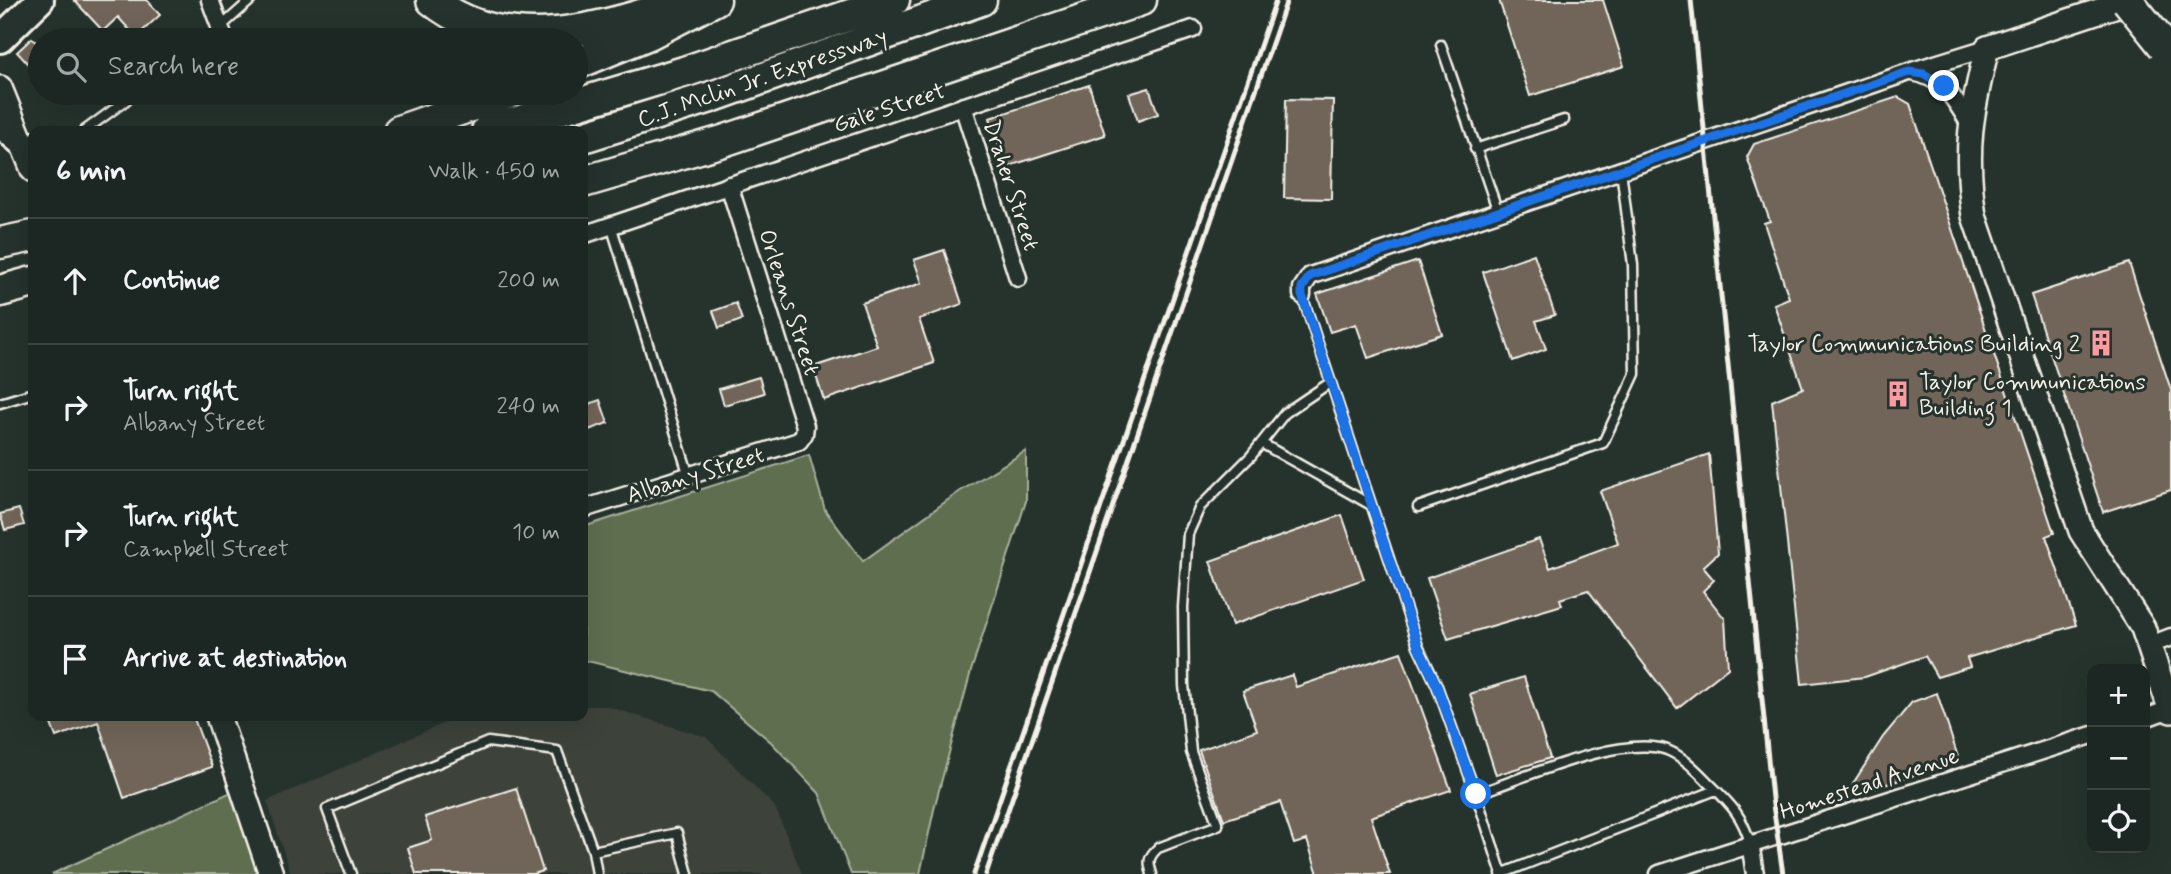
<!DOCTYPE html>
<html lang="en">
<head>
<meta charset="utf-8">
<style>
  body { margin:0; font-family:Mynerve,sans-serif; background:#29322f; color:#f1f3f6 }
  .controls { position:absolute; right:21px; bottom:21px; display:grid; overflow:hidden; border-radius:14px; box-shadow:0 7px 28px #0002 }
  .controls button { width:63px; height:63px; display:grid; place-items:center; padding:0; border:0; border-bottom:2px solid #3a4340; background:#1c2622; color:#f1f3f6; font:35px sans-serif }
  .stop { position:absolute; width:21px; height:21px; margin:-16px; border:5px solid #1a73e8; border-radius:50%; background:#fff }
  .stop.end { background:#1a73e8; border-color:#fff; box-shadow:0 2px 7px #0008 }
  .list { margin:0; padding:0; list-style:none }
  h2 { display:flex; justify-content:space-between; align-items:center; height:91px; margin:0; padding:0 28px; font-size:30px }
  h2 small { font-size:23px; font-weight:400; color:#a0a5a5 }
  .list li { display:grid; grid-template-columns:46px 1fr auto; gap:21px; align-items:center; box-sizing:border-box; height:126px; padding:0 28px; border-top:2px solid #3a4340 }
  .list b { display:block; font-size:26px; white-space:nowrap }
  .list p { margin:0; font-size:23px; white-space:nowrap; color:#a0a5a5 }
  .list em { font-size:23px; font-style:normal; color:#a0a5a5 }
  .icon { flex:none; width:38px; height:38px; fill:none; stroke:currentColor; stroke-width:2; stroke-linecap:round; stroke-linejoin:round }
  .map { position:relative; flex:none; width:2171px; height:874px; overflow:hidden }
  .search { position:absolute; background:#1c2622; box-shadow:0 7px 28px #0002; left:28px; top:28px; width:560px; height:77px; display:flex; align-items:center; gap:18px; box-sizing:border-box; padding:0 24px; border-radius:38px; color:#a0a5a5; font-size:26px }
  .panel { position:absolute; background:#1c2622; box-shadow:0 7px 28px #0002; left:28px; top:126px; width:560px; height:595px; border-radius:14px }
  .map>svg:first-child { display:block }
</style>
</head>
<body>
<div class="map">
<svg width="2171" height="874" viewBox="0 0 2171 874">
  <rect width="100%" height="100%" fill="#26332d"/>
  <filter id="ink" filterUnits="userSpaceOnUse"><feTurbulence type="fractalNoise" baseFrequency=".0143" numOctaves="2"/><feDisplacementMap in="SourceGraphic" scale="14" xChannelSelector="R" yChannelSelector="G"/><feConvolveMatrix kernelMatrix="1 2 1 2 8 2 1 2 1" color-interpolation-filters="sRGB"/></filter>
  <g filter="url(#ink)">
    <!-- built -->
    <path fill="#3c423a" d="M 583,706 L 606,706 L 706,737 L 775,807 L 802,874 L 291,874 L 267,801 L 460,716 L 583,716 Z"/>
    <!-- green -->
    <path fill="#5f6e50" stroke="#aab09c" stroke-width="2" d="M 1026,451 L 1026,501 L 971,671 L 935,805 L 920,874 L 851,874 L 819,793 L 771,742 L 711,691 L 583,660 L 583,527 L 809,455 L 825,510 L 863,561 L 959,492 Z
      M 242,787 L 271,874 L 52,874 Z"/>
    <!-- building -->
    <path fill="#706559" stroke="#f4f1e8" stroke-width="2" d="M 74,0 L 147,0 L 160,15 L 136,37 L 118,17 L 103,31 Z
      M 1499,0 L 1603,0 L 1624,66 L 1530,96 Z
      M 32,38 L 40,47 L 40,77 L 17,52 Z
      M 1089,85 L 1105,135 L 1006,167 L 990,118 Z
      M 1149,88 L 1158,114 L 1138,121 L 1129,94 Z
      M 1898,97 L 1910,104 L 2054,533 L 2046,536 L 2076,625 L 1967,658 L 1970,667 L 1937,677 L 1925,656 L 1865,677 L 1802,684 L 1772,401 L 1803,388 L 1774,304 L 1789,298 L 1764,223 L 1770,221 L 1747,157 L 1754,144 Z
      M 1286,99 L 1333,100 L 1331,199 L 1284,198 Z
      M 944,250 L 962,304 L 919,319 L 934,363 L 824,400 L 813,367 L 877,346 L 862,303 L 922,283 L 914,260 Z
      M 1534,254 L 1555,315 L 1536,321 L 1546,349 L 1513,361 L 1483,272 Z
      M 1418,261 L 1442,334 L 1368,358 L 1356,324 L 1330,332 L 1317,294 Z
      M 2129,263 L 2171,390 L 2171,490 L 2103,512 L 2031,295 Z
      M 736,303 L 742,320 L 719,328 L 713,311 Z
      M 759,377 L 764,393 L 724,405 L 719,389 Z
      M 600,400 L 608,423 L 583,432 L 583,406 Z
      M 1709,454 L 1718,553 L 1703,567 L 1714,580 L 1703,591 L 1725,619 L 1728,668 L 1677,708 L 1588,590 L 1560,599 L 1562,605 L 1448,639 L 1427,578 L 1539,539 L 1550,568 L 1618,543 L 1600,491 Z
      M 19,509 L 24,525 L 5,530 L 0,514 Z
      M 1342,515 L 1364,579 L 1232,625 L 1210,561 Z
      M 1401,652 L 1451,790 L 1371,817 L 1390,874 L 1318,874 L 1307,840 L 1294,844 L 1280,802 L 1224,820 L 1199,750 L 1257,730 L 1243,691 L 1292,675 L 1296,687 Z
      M 1524,677 L 1550,758 L 1496,775 L 1470,694 Z
      M 1937,693 L 1959,760 L 1848,797 L 1854,782 L 1883,737 L 1912,702 Z
      M 48,716 L 193,716 L 212,767 L 124,798 L 98,722 L 56,737 Z
      M 516,788 L 543,871 L 534,874 L 416,874 L 408,848 L 432,840 L 425,817 Z"/>
    <g fill="none" stroke-linecap="round" stroke-linejoin="round">
      <!-- lane casing -->
      <g stroke="#f4f1e8" stroke-width="13">
        <path id="lane" d="M 206,40 L 251,0
          M 1441,45 L 1498,212
          M 84,131 L 136,93
          M 1475,149 L 1564,120
          M 611,225 L 689,476
          M 1302,295 L 1418,646 L 1437,686 L 1476,794 C 1524,778 1621,734 1667,750 C 1684,757 1696,770 1709,783 C 1729,803 1742,814 1750,843
          M 0,403 L 33,393
          M 1261,443 L 1371,505
          M 1418,507 L 1603,443 L 1635,374 L 1633,265 L 1621,170
          M 1476,794 L 1502,874
          M 593,851 L 677,833 L 688,874
          M 351,874 L 327,809 L 488,742 L 557,751 L 593,851 L 597,874
          M 1152,874 C 1148,862 1148,857 1158,848 L 1218,825 L 1191,752 L 1184,685 L 1183,607 L 1188,534 L 1200,507 L 1251,456 L 1285,413 L 1331,382
          M 1501,874 L 1716,790"/>
      </g>
      <!-- street casing -->
      <g stroke="#f4f1e8" stroke-width="21">
        <path id="street" d="M 210,0 L 225,40
          M 1912,72 C 1943,77 1954,98 1969,123
          M 963,106 L 1018,278
          M 583,235 L 1193,29
          M 1302,295 L 1302,288 L 1310,276 L 1909,72 L 1987,48
          M 583,509 L 799,441 L 804,434 L 805,426 L 729,185
          M 2150,645 L 2171,637
          M 2145,718 L 2170,709
          M 1750,843 L 1755,874
          M 1659,874 L 2092,735"/>
      </g>
      <!-- secondary casing -->
      <g stroke="#f4f1e8" stroke-width="28">
        <path id="secondary" d="M 2132,0 L 1987,48 C 1971,113 1964,150 1974,216 L 2081,531 L 2143,628 L 2171,711
          M 0,88 L 33,170
          M 218,716 L 271,874"/>
      </g>
      <!-- primary casing -->
      <g stroke="#f4f1e8" stroke-width="32">
        <path id="primary" d="M 0,39 L 40,0
          M 0,124 L 24,144"/>
      </g>
      <!-- highway casing -->
      <g stroke="#f4f1e8" stroke-width="35">
        <path id="highway" d="M 432,0 C 506,60 605,28 687,0
          M 576,64 L 649,34 L 715,0
          M 399,131 L 508,93
          M 487,131 L 684,72 L 894,0
          M 583,137 L 711,97 L 981,0
          M 583,182 L 723,141 L 1141,0
          M 0,243 L 33,236
          M 0,291 L 33,282"/>
      </g>
      <!-- lane -->
      <use href="#lane" stroke="#26332d" stroke-width="8"/>
      <!-- street -->
      <use href="#street" stroke="#26332d" stroke-width="16"/>
      <!-- secondary -->
      <use href="#secondary" stroke="#26332d" stroke-width="23"/>
      <!-- primary -->
      <use href="#primary" stroke="#26332d" stroke-width="26"/>
      <!-- highway -->
      <use href="#highway" stroke="#26332d" stroke-width="30"/>
      <!-- rail -->
      <path stroke="#f4f1e8" stroke-width="5" d="M 1691,0 L 1772,798 L 1783,874
        M 974,874 L 1276,0
        M 986,874 L 1287,0"/>
      <!-- highway-bridge casing -->
      <g stroke="#f4f1e8" stroke-width="35" stroke-linecap="butt">
        <path id="highway-bridge" d="M 2127,0 L 2164,46"/>
      </g>
      <!-- highway-bridge -->
      <use href="#highway-bridge" stroke="#26332d" stroke-width="30"/>
    </g>
  </g>
  <g fill="none" stroke-linecap="round" stroke-linejoin="round" filter="url(#ink)">
    <!-- route -->
    <path stroke="#1a73e8" stroke-width="9" d="M 1476,794 L 1437,686 L 1418,646 L 1302,295 L 1302,288 L 1310,276 L 1909,72 L 1924,74 L 1944,86"/>
  </g>
  <!-- icons -->
  <defs>
    <g id="building-bare" transform="scale(2.1)"><path d="M-4-6H4V6H1V3H-1V6H-4ZM-2.5-4.3h1.7v1.8h-1.7ZM.8-4.3h1.7v1.8H.8ZM-2.5-1h1.7V.8h-1.7ZM.8-1h1.7V.8H.8Z" fill="#ff9aa2" stroke="#26332d" stroke-width="2.5" paint-order="stroke"/></g>
  </defs>
  <g fill-rule="evenodd">
    <use href="#building-bare" x="2101" y="343"/>
    <use href="#building-bare" x="1898" y="394"/>
  </g>
  <g text-anchor="middle" stroke-width="6" stroke-linejoin="round" paint-order="stroke">
    <!-- street labels -->
    <g font-size="23" fill="#f4f1e8" stroke="#26332d">
      <text transform="translate(762 77) rotate(-19)" y="8">C.J. Mclin Jr. Expressway</text>
      <text transform="translate(889 107) rotate(-18)" y="8">Gale Street</text>
      <text transform="translate(1012 185) rotate(72)" y="8">Draher Street</text>
      <text transform="translate(790 302) rotate(72)" y="8">Orleans Street</text>
      <text transform="translate(695 474) rotate(-17)" y="8">Albany Street</text>
      <text transform="translate(1869 783) rotate(-18)" y="8">Homestead Avenue</text>
    </g>
    <!-- poi labels -->
    <g font-size="23" fill="#f4f1e8" stroke="#26332d" text-anchor="end">
      <text x="2080" y="351">Taylor Communications Building 2</text>
      <text x="1919" y="389" text-anchor="start">Taylor Communications<tspan x="1919" dy="26">Building 1</tspan></text>
    </g>
  </g>
</svg>
<div class="controls">
<button>+</button>
<button>−</button>
<button><svg class="icon" aria-label="locate" viewBox="0 0 24 24"><circle cx="12" cy="12" r="6"/><path d="M12 2v4M12 18v4M2 12h4M18 12h4"/></svg></button>
</div>
<div class="stop" style="left:1476px;top:794px"></div>
<div class="stop end" style="left:1944px;top:86px"></div>
<div class="search"><svg class="icon" aria-label="search" viewBox="0 0 24 24"><circle cx="10" cy="10" r="6"/><path d="M15 15l6 6"/></svg>Search here</div>
<section class="panel">
<h2>6 min<small>Walk · 450 m</small></h2>
<ul class="list">
<li><svg class="icon" aria-label="ahead" viewBox="0 0 24 24"><path d="M12 20V5M6 11l6-6 6 6"/></svg><div><b>Continue</b></div><em>200 m</em></li>
<li><svg class="icon" aria-label="right" viewBox="0 0 24 24"><path d="M7 20v-9h11M14 6l5 5-5 5"/></svg><div><b>Turn right</b><p>Albany Street</p></div><em>240 m</em></li>
<li><svg class="icon" aria-label="right" viewBox="0 0 24 24"><path d="M7 20v-9h11M14 6l5 5-5 5"/></svg><div><b>Turn right</b><p>Campbell Street</p></div><em>10 m</em></li>
<li><svg class="icon" aria-label="arrive" viewBox="0 0 24 24"><path d="M6 21V4h12l-3 4 3 4H6"/></svg><div><b>Arrive at destination</b></div></li>
</ul>
</section>
</div>
</body>
</html>
